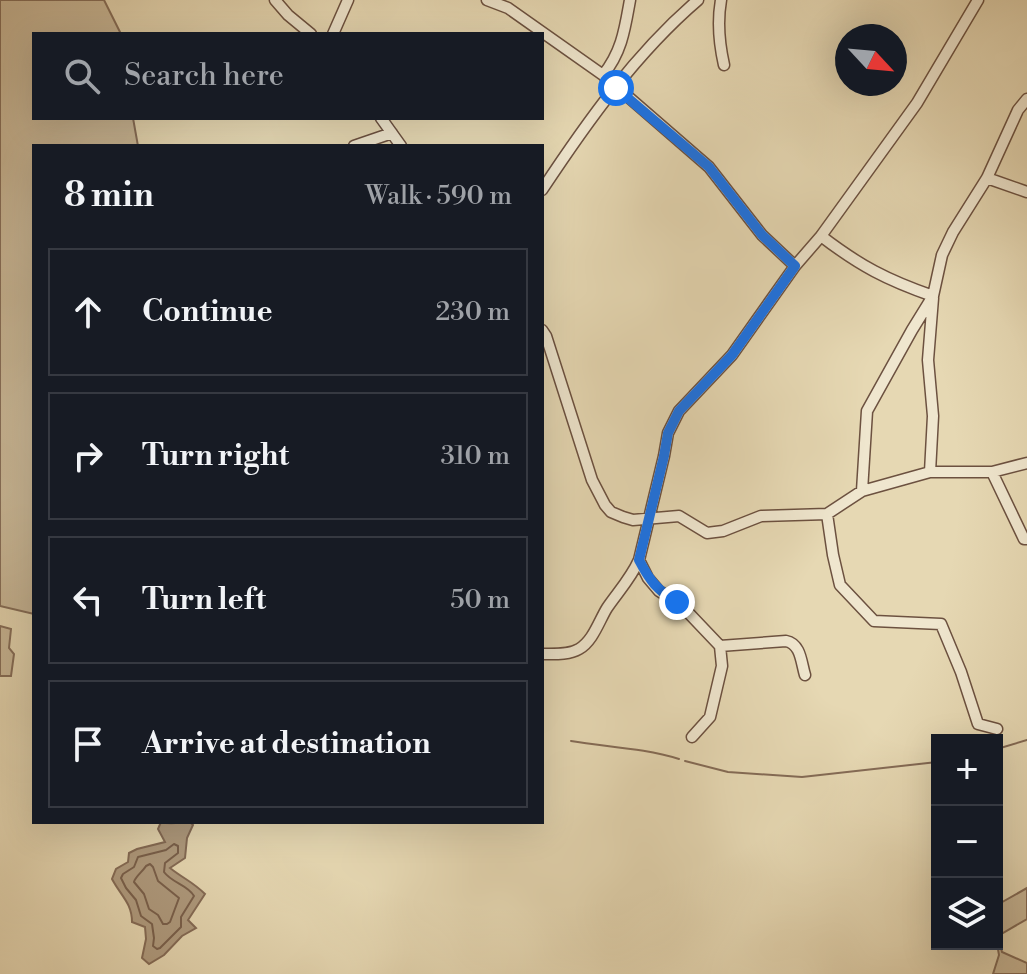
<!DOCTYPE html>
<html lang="en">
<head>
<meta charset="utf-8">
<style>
  body { margin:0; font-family:"Libre Bodoni",serif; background:#242831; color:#f1f3f6 }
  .controls { position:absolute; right:24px; bottom:24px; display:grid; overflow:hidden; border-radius:0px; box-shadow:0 8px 32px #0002 }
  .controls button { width:72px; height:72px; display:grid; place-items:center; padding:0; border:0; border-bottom:2px solid #363941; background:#171b24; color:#f1f3f6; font:40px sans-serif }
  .compass { position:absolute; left:835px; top:24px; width:72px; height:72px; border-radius:50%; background:#171b24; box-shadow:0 8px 32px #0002; rotate:116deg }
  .stop { position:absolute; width:24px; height:24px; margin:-18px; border:6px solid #1a73e8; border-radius:50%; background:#fff }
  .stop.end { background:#1a73e8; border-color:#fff; box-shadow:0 2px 8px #0008 }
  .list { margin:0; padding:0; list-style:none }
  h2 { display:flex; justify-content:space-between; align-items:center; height:104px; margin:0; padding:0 32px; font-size:34px }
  h2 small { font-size:26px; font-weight:400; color:#9ea1a6 }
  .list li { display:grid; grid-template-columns:52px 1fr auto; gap:24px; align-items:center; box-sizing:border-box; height:128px; margin:0 16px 16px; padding:0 16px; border:2px solid #363941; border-radius:0px }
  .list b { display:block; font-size:30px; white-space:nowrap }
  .list em { font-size:26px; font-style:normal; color:#9ea1a6 }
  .icon { flex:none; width:44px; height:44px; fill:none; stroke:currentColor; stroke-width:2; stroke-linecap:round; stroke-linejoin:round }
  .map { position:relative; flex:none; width:1027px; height:974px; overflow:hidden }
  .search { position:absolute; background:#171b24; box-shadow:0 8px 32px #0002; left:32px; top:32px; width:512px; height:88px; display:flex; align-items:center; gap:20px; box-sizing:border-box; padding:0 28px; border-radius:0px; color:#9ea1a6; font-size:30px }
  .panel { position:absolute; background:#171b24; box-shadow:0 8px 32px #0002; left:32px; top:144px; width:512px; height:680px; border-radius:0px }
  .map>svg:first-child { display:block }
</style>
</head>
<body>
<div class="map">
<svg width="1027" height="974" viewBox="0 0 1027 974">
  <rect width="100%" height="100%" fill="#e6d8b3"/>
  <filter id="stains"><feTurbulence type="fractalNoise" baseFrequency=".0025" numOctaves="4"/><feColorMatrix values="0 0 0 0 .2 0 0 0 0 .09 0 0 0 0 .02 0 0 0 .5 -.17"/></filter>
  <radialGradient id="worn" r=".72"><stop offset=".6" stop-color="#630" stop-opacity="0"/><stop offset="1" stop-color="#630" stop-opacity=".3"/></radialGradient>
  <!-- green -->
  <path fill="#cab999" stroke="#866e59" stroke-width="2" d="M 0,0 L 104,0 L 121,34 L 34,34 L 34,118 L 133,118 L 138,146 L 34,146 L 34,614 L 0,606 Z
    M 0,626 L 11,629 L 9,648 L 14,654 L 11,676 L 0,676 Z
    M 1027,888 L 1027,919 L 998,936 L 1002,952 L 1027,963 L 1027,974 L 993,974 L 999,955 L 997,944 L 997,905 Z"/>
  <!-- water -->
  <path fill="#af9b7f" stroke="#846b56" stroke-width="2" d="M 161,822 C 172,825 179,822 190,822 L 193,825 L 187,838 L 185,858 L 170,868 C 184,879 193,882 205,894 L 188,920 L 196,928 L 182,936 L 164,955 L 149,964 L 142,958 L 146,939 L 145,927 L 132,922 C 132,903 121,896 112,879 L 116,869 L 128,862 L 129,853 L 137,849 L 165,842 L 158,829 Z"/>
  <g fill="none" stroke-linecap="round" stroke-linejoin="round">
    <!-- shore -->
    <path stroke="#79604c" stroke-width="2" d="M 174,844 L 178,846 L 178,853 L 165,863 L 164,872 C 172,883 188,885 194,896 L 181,917 L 181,927 L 160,948 L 157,949 L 153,946 L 154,938 L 152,924 L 141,916 L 136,900 L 126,888 L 121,878 L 123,874 L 134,867 L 138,857 L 166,850 Z
      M 150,864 L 153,867 L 158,881 L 179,898 L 170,922 L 167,924 L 163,924 L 158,915 L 149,909 L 144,894 L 134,882 C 135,877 143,871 146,866 Z"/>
    <!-- stream -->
    <path stroke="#846b56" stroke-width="2" d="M 571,741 C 607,747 644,748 679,759
      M 997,749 L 1027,740
      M 685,761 L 728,772 L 802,777 L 937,762"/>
    <!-- minor casing -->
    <g stroke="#6c5140" stroke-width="13">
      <path id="minor" d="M 275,0 L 288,15 L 311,34
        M 487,0 L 508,8 L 603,75 L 709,167 L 762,235 L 795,266
        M 721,0 C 717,23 719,43 724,65
        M 333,34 L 348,0
        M 603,75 C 622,52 625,28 630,0
        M 381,118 L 401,146
        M 354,146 L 392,133
        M 987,178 L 1027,192
        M 542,190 C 587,122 636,53 698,0
        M 821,236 C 860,266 887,280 933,296
        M 542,330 L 546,336 L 592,480 L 605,505 L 611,512 L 623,517 L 633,520 L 679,516 L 707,533 L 723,531 L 761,516 L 827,514 L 862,491 L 930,472 L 992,472 L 1027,463
        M 930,472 L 933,416 L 928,360 L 933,298
        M 992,472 L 1024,539 L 1027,539
        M 862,491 L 867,411 L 912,330 L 933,296 L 942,255 L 953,232 L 987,178 L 1018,110 L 1027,99
        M 827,514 L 833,555 L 840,585 L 874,621 L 941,624 L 961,672 L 978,724 L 997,729
        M 639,560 L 648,578 L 659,591 L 681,605 L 720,646 L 722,666 L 710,717 L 692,737
        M 720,646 L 786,641 C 801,644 801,662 805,675
        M 542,654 C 554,654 569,655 579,649 C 593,641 599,621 607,608 C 618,592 631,578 639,560 L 664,456 L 668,433 L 679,411 L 732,355 L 795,266 L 821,236 L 917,103 L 978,0"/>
    </g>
    <!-- minor -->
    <use href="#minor" stroke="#efe6ce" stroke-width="10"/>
  </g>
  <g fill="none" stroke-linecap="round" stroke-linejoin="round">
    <!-- route -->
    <path stroke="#1a73e8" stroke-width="10" d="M 616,88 L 709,167 L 762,235 L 795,266 L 732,355 L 679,411 L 668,433 L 664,456 L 639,560 C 650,581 657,590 677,602"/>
  </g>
  <rect width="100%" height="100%" filter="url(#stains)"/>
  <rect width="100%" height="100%" fill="url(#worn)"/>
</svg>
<div class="controls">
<button>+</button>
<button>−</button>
<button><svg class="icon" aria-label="layers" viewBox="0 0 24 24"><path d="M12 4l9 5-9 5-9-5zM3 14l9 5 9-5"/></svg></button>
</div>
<svg class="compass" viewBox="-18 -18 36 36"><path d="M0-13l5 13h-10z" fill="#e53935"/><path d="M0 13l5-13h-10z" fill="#9ea1a6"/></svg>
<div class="stop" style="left:616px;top:88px"></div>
<div class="stop end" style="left:677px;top:602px"></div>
<div class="search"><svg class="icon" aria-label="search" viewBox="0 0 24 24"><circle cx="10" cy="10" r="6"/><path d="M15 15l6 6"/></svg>Search here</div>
<section class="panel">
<h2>8 min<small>Walk · 590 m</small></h2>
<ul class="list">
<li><svg class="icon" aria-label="ahead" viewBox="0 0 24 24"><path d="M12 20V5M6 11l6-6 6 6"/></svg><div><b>Continue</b></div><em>230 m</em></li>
<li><svg class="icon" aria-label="right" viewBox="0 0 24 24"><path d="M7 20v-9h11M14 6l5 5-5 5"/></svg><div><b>Turn right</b></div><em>310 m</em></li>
<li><svg class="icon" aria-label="left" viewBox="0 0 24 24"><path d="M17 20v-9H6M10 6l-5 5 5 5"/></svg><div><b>Turn left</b></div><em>50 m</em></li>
<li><svg class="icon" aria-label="arrive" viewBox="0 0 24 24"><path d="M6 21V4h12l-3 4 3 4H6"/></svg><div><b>Arrive at destination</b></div></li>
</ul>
</section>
</div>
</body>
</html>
